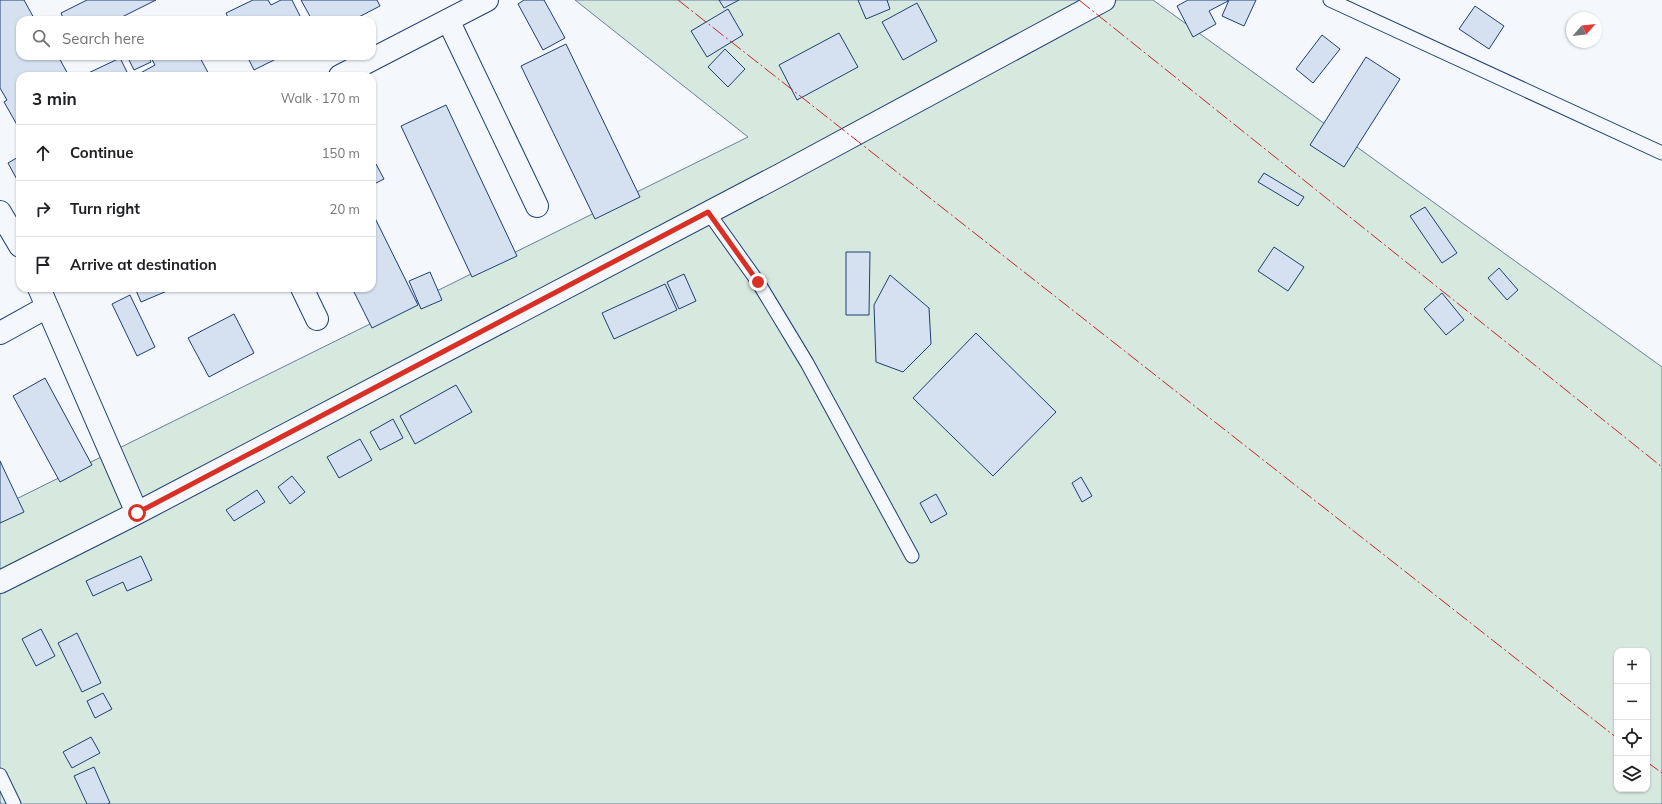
<!DOCTYPE html>
<html lang="en">
<head>
<meta charset="utf-8">
<style>
  body { margin:0; font-family:Mulish,sans-serif; background:#f2f2f2; color:#202124 }
  .controls { position:absolute; right:12px; bottom:12px; display:grid; overflow:hidden; border-radius:8px; box-shadow:0 1px 3px #0004 }
  .controls button { width:36px; height:36px; display:grid; place-items:center; padding:0; border:0; border-bottom:1px solid #e0e0e0; background:#fff; color:#202124; font:20px sans-serif }
  .compass { position:absolute; left:1566px; top:12px; width:36px; height:36px; border-radius:50%; background:#fff; box-shadow:0 1px 3px #0004; rotate:63deg }
  .stop { position:absolute; width:12px; height:12px; margin:-9px; border:3px solid #d93025; border-radius:50%; background:#fff }
  .stop.end { background:#d93025; border-color:#fff; box-shadow:0 1px 4px #0008 }
  .list { margin:0; padding:0; list-style:none }
  h2 { display:flex; justify-content:space-between; align-items:center; height:52px; margin:0; padding:0 16px; font-size:17px }
  h2 small { font-size:13px; font-weight:400; color:#757577 }
  .list li { display:grid; grid-template-columns:26px 1fr auto; gap:12px; align-items:center; box-sizing:border-box; height:56px; padding:0 16px; border-top:1px solid #e0e0e0 }
  .list b { display:block; font-size:15px; white-space:nowrap }
  .list em { font-size:13px; font-style:normal; color:#757577 }
  .icon { flex:none; width:22px; height:22px; fill:none; stroke:currentColor; stroke-width:2; stroke-linecap:round; stroke-linejoin:round }
  .map { position:relative; flex:none; width:1662px; height:804px; overflow:hidden }
  .search { position:absolute; background:#fff; box-shadow:0 1px 3px #0004; left:16px; top:16px; width:360px; height:44px; display:flex; align-items:center; gap:10px; box-sizing:border-box; padding:0 14px; border-radius:12px; color:#757577; font-size:15px }
  .panel { position:absolute; background:#fff; box-shadow:0 1px 3px #0004; left:16px; top:72px; width:360px; height:220px; border-radius:12px }
  .map>svg:first-child { display:block }
</style>
</head>
<body>
<div class="map">
<svg width="1662" height="804" viewBox="0 0 1662 804">
  <rect width="100%" height="100%" fill="#f4f7fb"/>
  <!-- green -->
  <path fill="#d7e8df" stroke="#687fa3" fill-rule="evenodd" d="M 575,0 L 1153,0 L 1662,367 L 1662,804 L 1,804 L 0,801 L 0,507 L 748,137 ZM 1617,651 L 1647,651 L 1647,789 L 1617,789 Z"/>
  <!-- building -->
  <path fill="#d5e0f0" stroke="#1d3f73" d="M 0,0 L 24,0 L 35,20 L 20,20 L 20,56 L 58,56 L 69,76 L 20,76 L 20,130 L 4,102 L 7,100 L 0,88 Z
    M 87,0 L 156,0 L 116,20 L 64,20 L 61,13 Z
    M 253,0 L 268,0 L 271,5 L 281,0 L 292,0 L 302,20 L 229,20 L 226,13 Z
    M 301,0 L 377,0 L 380,6 L 353,20 L 312,20 Z
    M 524,0 L 544,0 L 565,38 L 543,50 L 518,4 Z
    M 719,0 L 739,0 L 724,8 Z
    M 858,0 L 887,0 L 890,9 L 866,19 Z
    M 1188,0 L 1228,0 L 1228,1 L 1209,11 L 1216,24 L 1193,37 L 1177,6 Z
    M 1229,0 L 1256,0 L 1244,26 L 1222,16 Z
    M 917,3 L 937,41 L 903,60 L 882,22 Z
    M 1475,6 L 1504,26 L 1489,49 L 1459,29 Z
    M 728,9 L 743,35 L 707,57 L 691,31 Z
    M 839,33 L 858,67 L 797,100 L 779,65 Z
    M 1322,35 L 1340,49 L 1313,83 L 1296,69 Z
    M 566,44 L 640,197 L 595,219 L 521,66 Z
    M 725,49 L 745,69 L 728,87 L 708,67 Z
    M 127,56 L 148,56 L 151,62 L 134,70 Z
    M 150,56 L 199,56 L 210,76 L 135,76 L 155,65 Z
    M 247,56 L 282,56 L 254,70 Z
    M 1366,57 L 1400,79 L 1344,167 L 1310,145 Z
    M 120,58 L 129,76 L 82,76 Z
    M 446,105 L 517,256 L 472,277 L 401,126 Z
    M 20,156 L 20,185 L 8,163 Z
    M 376,164 L 384,179 L 372,185 L 372,166 Z
    M 1264,173 L 1304,197 L 1298,206 L 1258,182 Z
    M 1425,207 L 1457,253 L 1442,263 L 1410,216 Z
    M 372,212 L 418,305 L 372,328 L 352,288 L 372,288 Z
    M 1274,247 L 1304,267 L 1288,291 L 1258,271 Z
    M 846,252 L 870,252 L 869,315 L 846,315 Z
    M 1499,268 L 1518,290 L 1507,300 L 1488,278 Z
    M 430,272 L 442,300 L 421,309 L 409,281 Z
    M 684,274 L 696,301 L 679,309 L 667,282 Z
    M 890,275 L 929,308 L 931,344 L 903,372 L 876,362 L 874,305 Z
    M 665,284 L 677,310 L 614,339 L 602,313 Z
    M 135,288 L 165,288 L 167,291 L 141,302 Z
    M 1442,293 L 1464,320 L 1446,335 L 1424,309 Z
    M 130,295 L 155,347 L 137,356 L 112,304 Z
    M 234,314 L 254,353 L 209,377 L 188,338 Z
    M 976,333 L 1056,412 L 993,476 L 913,398 Z
    M 45,378 L 92,465 L 60,482 L 13,396 Z
    M 456,385 L 472,412 L 415,444 L 400,416 Z
    M 393,419 L 403,438 L 380,450 L 370,432 Z
    M 360,439 L 372,460 L 339,478 L 327,457 Z
    M 0,461 L 24,512 L 0,523 Z
    M 292,476 L 305,492 L 290,504 L 278,487 Z
    M 1081,477 L 1092,496 L 1082,502 L 1072,483 Z
    M 257,490 L 265,502 L 234,521 L 226,510 Z
    M 936,494 L 947,514 L 931,523 L 920,503 Z
    M 141,556 L 152,580 L 127,591 L 123,582 L 93,596 L 86,581 Z
    M 41,629 L 55,656 L 36,666 L 22,639 Z
    M 77,633 L 101,683 L 82,692 L 58,643 Z
    M 103,693 L 112,709 L 95,718 L 87,701 Z
    M 91,737 L 100,753 L 72,768 L 63,752 Z
    M 94,767 L 110,803 L 107,804 L 87,804 L 74,776 Z"/>
  <g fill="none" stroke-linecap="round" stroke-linejoin="round">
    <!-- lane casing -->
    <g stroke="#1d3f73" stroke-width="15">
      <path id="lane" d="M 1330,0 L 1662,153
        M 708,212 L 758,282 L 807,363 L 912,556
        M 0,775 L 14,804"/>
    </g>
    <!-- street casing -->
    <g stroke="#1d3f73" stroke-width="24">
      <path id="street" d="M 448,20 L 537,206
        M 340,76 L 487,0
        M 0,212 L 20,246
        M 39,288 L 137,513
        M 302,288 L 317,319
        M 0,333 L 47,307
        M 0,582 L 137,513 L 780,175 L 1104,0"/>
    </g>
    <!-- lane -->
    <use href="#lane" stroke="#f4f7fb" stroke-width="13"/>
    <!-- street -->
    <use href="#street" stroke="#f4f7fb" stroke-width="22"/>
    <!-- power -->
    <path stroke="#c62828" stroke-width="1" stroke-dasharray="14 3 2 3" stroke-linecap="butt" d="M 678,0 L 1617,738
      M 1079,0 L 1662,467
      M 1647,762 L 1662,773"/>
  </g>
  <g fill="none" stroke-linecap="round" stroke-linejoin="round">
    <!-- route -->
    <path stroke="#d93025" stroke-width="5" d="M 137,513 L 708,212 L 758,282"/>
  </g>
</svg>
<div class="controls">
<button>+</button>
<button>−</button>
<button><svg class="icon" aria-label="locate" viewBox="0 0 24 24"><circle cx="12" cy="12" r="6"/><path d="M12 2v4M12 18v4M2 12h4M18 12h4"/></svg></button>
<button><svg class="icon" aria-label="layers" viewBox="0 0 24 24"><path d="M12 4l9 5-9 5-9-5zM3 14l9 5 9-5"/></svg></button>
</div>
<svg class="compass" viewBox="-18 -18 36 36"><path d="M0-13l5 13h-10z" fill="#e53935"/><path d="M0 13l5-13h-10z" fill="#757577"/></svg>
<div class="stop" style="left:137px;top:513px"></div>
<div class="stop end" style="left:758px;top:282px"></div>
<div class="search"><svg class="icon" aria-label="search" viewBox="0 0 24 24"><circle cx="10" cy="10" r="6"/><path d="M15 15l6 6"/></svg>Search here</div>
<section class="panel">
<h2>3 min<small>Walk · 170 m</small></h2>
<ul class="list">
<li><svg class="icon" aria-label="ahead" viewBox="0 0 24 24"><path d="M12 20V5M6 11l6-6 6 6"/></svg><div><b>Continue</b></div><em>150 m</em></li>
<li><svg class="icon" aria-label="right" viewBox="0 0 24 24"><path d="M7 20v-9h11M14 6l5 5-5 5"/></svg><div><b>Turn right</b></div><em>20 m</em></li>
<li><svg class="icon" aria-label="arrive" viewBox="0 0 24 24"><path d="M6 21V4h12l-3 4 3 4H6"/></svg><div><b>Arrive at destination</b></div></li>
</ul>
</section>
</div>
</body>
</html>
